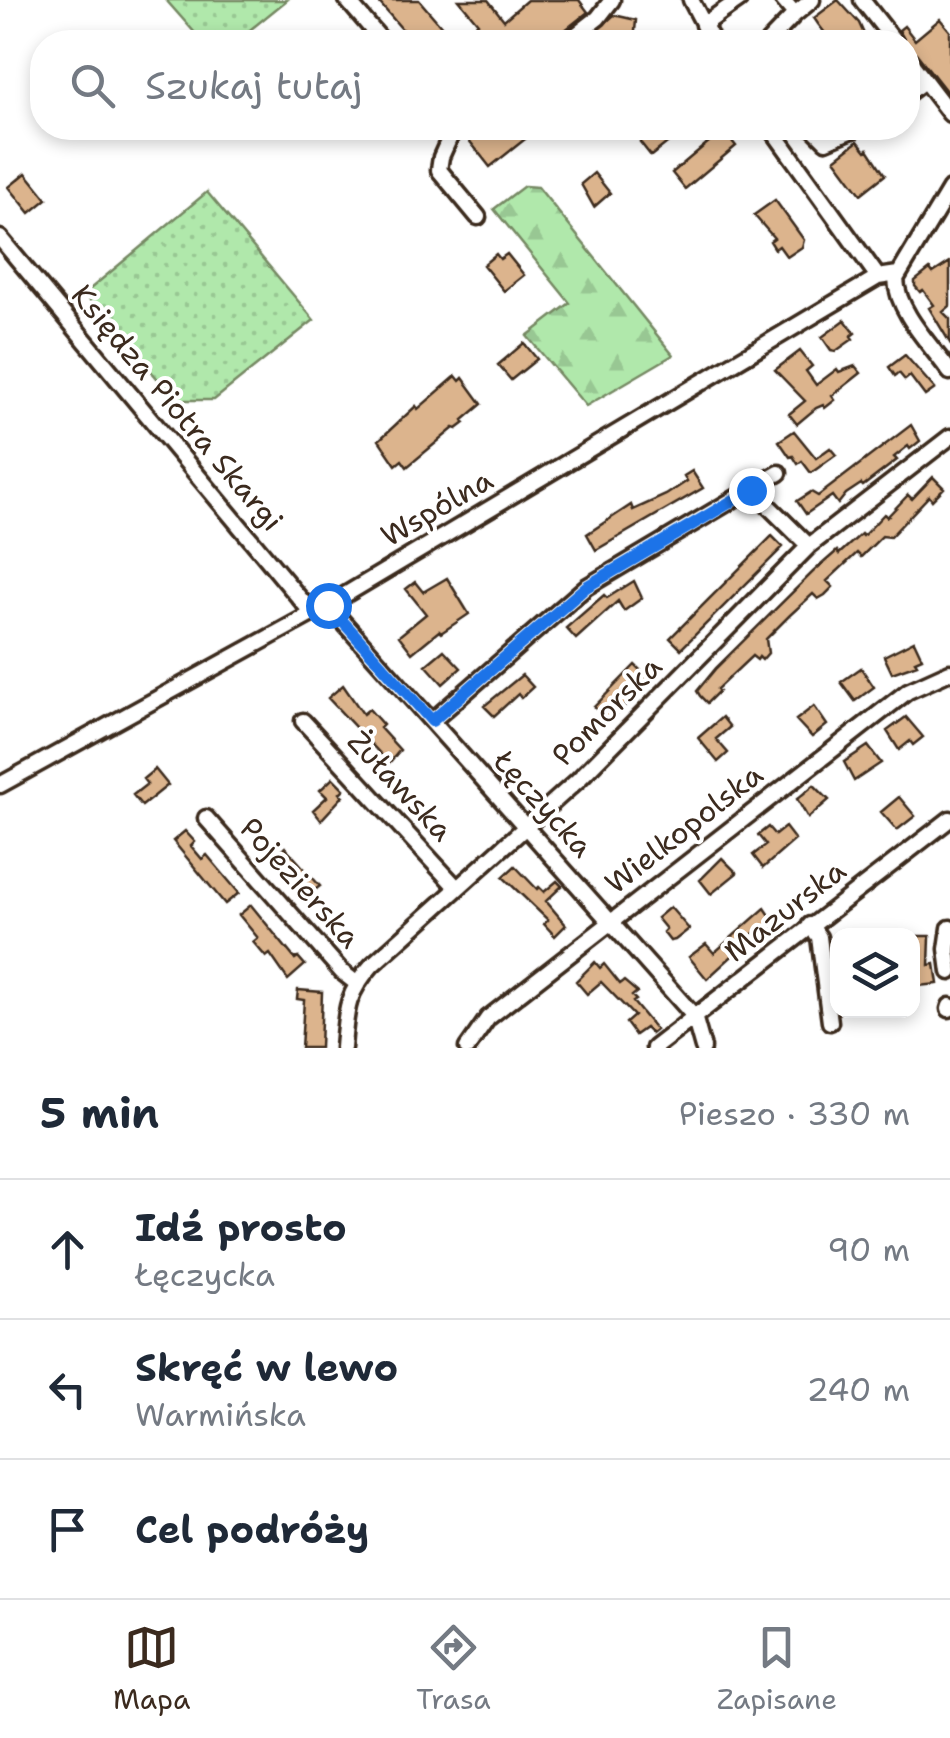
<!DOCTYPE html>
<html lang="pl">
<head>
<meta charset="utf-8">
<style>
  body { margin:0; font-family:"Shantell Sans",sans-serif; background:#f6f6f7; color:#1f2937 }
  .controls { position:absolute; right:30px; bottom:30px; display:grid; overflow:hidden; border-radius:20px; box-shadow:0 5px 15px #0003 }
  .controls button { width:90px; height:90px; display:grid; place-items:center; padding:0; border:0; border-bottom:2px solid #e0e1e3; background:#fff; color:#1f2937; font:50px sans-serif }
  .stop { position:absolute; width:30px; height:30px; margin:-22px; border:8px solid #1a73e8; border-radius:50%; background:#fff }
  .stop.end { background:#1a73e8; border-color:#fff; box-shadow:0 2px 10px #0008 }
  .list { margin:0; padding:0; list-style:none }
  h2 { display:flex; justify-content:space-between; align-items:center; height:130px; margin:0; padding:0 40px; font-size:42px }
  h2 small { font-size:32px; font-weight:400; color:#747a83 }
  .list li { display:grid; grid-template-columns:65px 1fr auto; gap:30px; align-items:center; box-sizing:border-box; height:140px; padding:0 40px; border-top:2px solid #e0e1e3 }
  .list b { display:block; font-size:38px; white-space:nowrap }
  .list p { margin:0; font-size:32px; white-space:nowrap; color:#747a83 }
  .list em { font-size:32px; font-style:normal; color:#747a83 }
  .icon { flex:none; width:55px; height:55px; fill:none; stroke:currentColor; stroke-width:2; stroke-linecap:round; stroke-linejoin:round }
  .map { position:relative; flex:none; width:950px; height:1048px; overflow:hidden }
  .search { position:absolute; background:#fff; box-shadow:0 5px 15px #0003; left:30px; right:30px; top:30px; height:110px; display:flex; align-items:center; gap:25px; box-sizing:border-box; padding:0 35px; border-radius:40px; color:#747a83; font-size:38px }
  .sheet { height:550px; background:#fff }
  nav { display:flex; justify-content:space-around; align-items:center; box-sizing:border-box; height:140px; border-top:2px solid #e0e1e3; background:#fff; font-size:28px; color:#747a83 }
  nav a { display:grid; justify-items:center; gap:5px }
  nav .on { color:#3b2a1e }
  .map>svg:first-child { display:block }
</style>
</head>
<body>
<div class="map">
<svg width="950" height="1048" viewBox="0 0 950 1048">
  <defs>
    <pattern id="grass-dots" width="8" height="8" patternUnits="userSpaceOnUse" patternTransform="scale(2.5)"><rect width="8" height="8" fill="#b0e8ab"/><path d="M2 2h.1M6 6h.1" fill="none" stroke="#98c793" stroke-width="1.8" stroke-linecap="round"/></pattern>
    <pattern id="forest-firs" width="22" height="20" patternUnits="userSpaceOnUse" patternTransform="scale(2.5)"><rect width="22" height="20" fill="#b0e8ab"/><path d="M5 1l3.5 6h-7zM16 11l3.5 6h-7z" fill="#98c793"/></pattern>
  </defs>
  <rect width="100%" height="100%" fill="#fff"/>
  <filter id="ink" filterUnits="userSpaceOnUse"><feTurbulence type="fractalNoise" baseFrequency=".01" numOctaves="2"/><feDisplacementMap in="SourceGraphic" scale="20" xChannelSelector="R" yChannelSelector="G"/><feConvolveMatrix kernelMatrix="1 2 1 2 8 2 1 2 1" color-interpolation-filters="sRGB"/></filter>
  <g filter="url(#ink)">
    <!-- grass -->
    <path fill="url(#grass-dots)" stroke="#768964" stroke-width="2.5" d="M 166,0 L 287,0 L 235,42 L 203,42 Z
      M 207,192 L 314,320 L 214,400 L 176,400 L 84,294 Z"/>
    <!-- forest -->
    <path fill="url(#forest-firs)" stroke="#768964" stroke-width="2.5" d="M 524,186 L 538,187 L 673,355 L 586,406 L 527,336 L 570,303 L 494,209 Z"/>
    <!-- building -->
    <path fill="#dcb48d" stroke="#3b2a1e" stroke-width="2.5" d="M 377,0 L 419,0 L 455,42 L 413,42 Z
      M 459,0 L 488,0 L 504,20 L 527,0 L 579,0 L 588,12 L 560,34 L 556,42 L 455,42 L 478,23 Z
      M 838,0 L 859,23 L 864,34 L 860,37 L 864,42 L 832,42 L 818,24 L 814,18 Z
      M 614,15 L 636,20 L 634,42 L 584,42 Z
      M 940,19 L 950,31 L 950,96 L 916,53 L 908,47 L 899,30 L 904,26 L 915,40 Z
      M 486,128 L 539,128 L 490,167 L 468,139 Z
      M 658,128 L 686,128 L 651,156 L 640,142 Z
      M 723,130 L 736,146 L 685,189 L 672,173 Z
      M 858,141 L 866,151 L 868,149 L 885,175 L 861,194 L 835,159 Z
      M 26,173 L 47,199 L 30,213 L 9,187 Z
      M 594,173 L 610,193 L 594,207 L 581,184 Z
      M 775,200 L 804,240 L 802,247 L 787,257 L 779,246 L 775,249 L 770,241 L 774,238 L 754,215 Z
      M 496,254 L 500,259 L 507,254 L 524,275 L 504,291 L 483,265 Z
      M 950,262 L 950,306 L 943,312 L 950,319 L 950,343 L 929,308 L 934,305 L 923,290 L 920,292 L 915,286 L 915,281 L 930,269 L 933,273 Z
      M 845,320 L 855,333 L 851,336 L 853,339 L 836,351 L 831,350 L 822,337 Z
      M 524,343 L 537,359 L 511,380 L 498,365 Z
      M 800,351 L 812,366 L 806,371 L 816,385 L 837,369 L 839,372 L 855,366 L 861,373 L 832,396 L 835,400 L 825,408 L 823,405 L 816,408 L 797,424 L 789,414 L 805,401 L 775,370 Z
      M 905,355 L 935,389 L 925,396 L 910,376 L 905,380 L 899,373 L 895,376 L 889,367 Z
      M 456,376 L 460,381 L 463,378 L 482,404 L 463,420 L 465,423 L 457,429 L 454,428 L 407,467 L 402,460 L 396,465 L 379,440 L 416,406 L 418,409 Z
      M 911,425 L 920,441 L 910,449 L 908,446 L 894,457 L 897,460 L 863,486 L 861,484 L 846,494 L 838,504 L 832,496 L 806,514 L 797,501 L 811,492 L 818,496 Z
      M 794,431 L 816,458 L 830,448 L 836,455 L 811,473 L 802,461 L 798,464 L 793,456 L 790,457 L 779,441 Z
      M 692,471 L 703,488 L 596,550 L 587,534 L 631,505 L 633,510 L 666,495 L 687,481 L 684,476 Z
      M 933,477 L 944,488 L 932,500 L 929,496 L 890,537 L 882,536 L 861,557 L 857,553 L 827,581 L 833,587 L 825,595 L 818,599 L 813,594 L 790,615 L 766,639 L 768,653 L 762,660 L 759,657 L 757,660 L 752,656 L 717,689 L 719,691 L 707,703 L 700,696 L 697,691 L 716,668 L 813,572 L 837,551 L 839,554 L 861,534 L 863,536 L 884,514 L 887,517 L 908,495 L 912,499 Z
      M 772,536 L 783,547 L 681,649 L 670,638 Z
      M 447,578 L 469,614 L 441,633 L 439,631 L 412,653 L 399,636 L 426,614 L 406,589 L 415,582 L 423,592 Z
      M 634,581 L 642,598 L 624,611 L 618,601 L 576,639 L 566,628 L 604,595 L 607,598 Z
      M 914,641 L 922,658 L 915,661 L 917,664 L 892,673 L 884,656 Z
      M 444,650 L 461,668 L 443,684 L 426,665 Z
      M 635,665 L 650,680 L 609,722 L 594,707 Z
      M 861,668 L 874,687 L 855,701 L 841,682 Z
      M 522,675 L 533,687 L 521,698 L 518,694 L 494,716 L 484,706 Z
      M 343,685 L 363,714 L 369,709 L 383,725 L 380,728 L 400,750 L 389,763 L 328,698 Z
      M 814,706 L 827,725 L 812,737 L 796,720 Z
      M 722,717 L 730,727 L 716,739 L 728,753 L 718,762 L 698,738 Z
      M 906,717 L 923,737 L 913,745 L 910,741 L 899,750 L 887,731 Z
      M 868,746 L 881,763 L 854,781 L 844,762 Z
      M 155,769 L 168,785 L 142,806 L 133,795 L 147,784 L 143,779 Z
      M 333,778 L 344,789 L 340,793 L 343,796 L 321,820 L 313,810 L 327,797 L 320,790 Z
      M 814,785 L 829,800 L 808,818 L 797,799 Z
      M 899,797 L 915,816 L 897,830 L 881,812 Z
      M 768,827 L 775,835 L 785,827 L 795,840 L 763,868 L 753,855 L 766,845 L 758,835 Z
      M 185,831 L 195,842 L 191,846 L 202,859 L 207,855 L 239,893 L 225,904 L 173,841 Z
      M 285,847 L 320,886 L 306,897 L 272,859 Z
      M 722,858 L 737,873 L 711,894 L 700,880 Z
      M 515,866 L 537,889 L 539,887 L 544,892 L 557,881 L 562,886 L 546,901 L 566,925 L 555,936 L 544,924 L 548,920 L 503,877 Z
      M 251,905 L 295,959 L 298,957 L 305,965 L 288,980 L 270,954 L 266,957 L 253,942 L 258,938 L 239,915 Z
      M 670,907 L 689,929 L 675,940 L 670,941 L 663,932 L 666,929 L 657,918 Z
      M 765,908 L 776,924 L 759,938 L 754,933 L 740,944 L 742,947 L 707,979 L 689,957 L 706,944 L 714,953 Z
      M 912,936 L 930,936 L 929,965 L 935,964 L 938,984 L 919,986 Z
      M 595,962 L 600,968 L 604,964 L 620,984 L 624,981 L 637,992 L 632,996 L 636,1000 L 633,1002 L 656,1030 L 651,1034 L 645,1028 L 635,1035 L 626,1023 L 634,1016 L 601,982 L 587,994 L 576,981 Z
      M 298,990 L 322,992 L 320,1048 L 301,1048 L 304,1000 L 297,999 Z"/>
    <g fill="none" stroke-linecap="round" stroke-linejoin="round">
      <!-- minor casing -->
      <g stroke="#3b2a1e" stroke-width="21">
        <path id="minor" d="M 347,0 L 383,42
          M 691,0 L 713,42
          M 783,0 L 795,14 L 812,0
          M 862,0 L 895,42
          M 703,25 L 739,0
          M 567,42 L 598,18 L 612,0
          M 768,42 L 795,14
          M 908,59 L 950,114
          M 908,93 L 924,81
          M 454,128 L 441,157 L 439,170 L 478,217
          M 771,128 L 878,277
          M 813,128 L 826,141 L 857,128
          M 950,189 L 896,279 C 897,312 931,345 950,372
          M 0,238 L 312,613
          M 751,489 L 779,473
          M 328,605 L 694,1016 L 703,1048
          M 303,721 L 457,888
          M 432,721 L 586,587 L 751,489 L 809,546
          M 0,785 L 328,605 L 878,277 L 898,274
          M 206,818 L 342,972 L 356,983
          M 810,925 L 819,937 L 830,1022
          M 950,928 L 947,949 L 950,972
          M 949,1009 L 950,1006
          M 343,1048 C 346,1010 346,994 372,965 L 578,780 L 809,546 L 950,437
          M 467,1048 L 488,1018 L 908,691 L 950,672
          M 654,1048 L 950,819"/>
      </g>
      <!-- minor -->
      <use href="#minor" stroke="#fff" stroke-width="14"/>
    </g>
  </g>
  <g fill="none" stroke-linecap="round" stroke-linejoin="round" filter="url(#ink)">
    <!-- route -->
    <path stroke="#1a73e8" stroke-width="12" d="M 328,605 L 432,721 L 586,587 L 751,490"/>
  </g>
  <g text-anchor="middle" stroke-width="8" stroke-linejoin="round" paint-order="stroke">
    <!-- street labels -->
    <g font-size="30" fill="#3b2a1e" stroke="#fff">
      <text transform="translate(177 408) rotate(50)" y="10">Księdza Piotra Skargi</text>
      <text transform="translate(437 508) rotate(-30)" y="10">Wspólna</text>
      <text transform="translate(607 711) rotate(-45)" y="10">Pomorska</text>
      <text transform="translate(400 786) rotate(47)" y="10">Żuławska</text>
      <text transform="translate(543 804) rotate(48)" y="10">Łęczycka</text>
      <text transform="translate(684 829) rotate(-38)" y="10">Wielkopolska</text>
      <text transform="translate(300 883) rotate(48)" y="10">Pojezierska</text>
      <text transform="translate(785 911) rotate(-38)" y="10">Mazurska</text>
    </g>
  </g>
</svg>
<div class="controls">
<button><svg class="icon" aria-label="layers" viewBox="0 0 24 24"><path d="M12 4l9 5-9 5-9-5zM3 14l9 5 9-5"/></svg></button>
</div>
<div class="stop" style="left:328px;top:605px"></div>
<div class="stop end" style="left:751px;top:490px"></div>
<div class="search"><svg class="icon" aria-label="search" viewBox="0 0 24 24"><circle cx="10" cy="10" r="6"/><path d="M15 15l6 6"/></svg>Szukaj tutaj</div>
</div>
<section class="sheet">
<h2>5 min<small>Pieszo · 330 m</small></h2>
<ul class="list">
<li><svg class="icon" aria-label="ahead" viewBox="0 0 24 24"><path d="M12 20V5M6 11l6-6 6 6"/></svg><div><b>Idź prosto</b><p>Łęczycka</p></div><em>90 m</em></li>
<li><svg class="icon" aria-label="left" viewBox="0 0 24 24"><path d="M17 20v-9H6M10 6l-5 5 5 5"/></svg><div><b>Skręć w lewo</b><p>Warmińska</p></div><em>240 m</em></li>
<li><svg class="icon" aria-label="arrive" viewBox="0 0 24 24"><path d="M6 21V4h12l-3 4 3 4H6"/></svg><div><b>Cel podróży</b></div></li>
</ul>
</section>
<nav>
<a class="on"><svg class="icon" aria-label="map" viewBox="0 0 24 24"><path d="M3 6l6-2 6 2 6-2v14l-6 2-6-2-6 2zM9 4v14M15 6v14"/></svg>Mapa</a>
<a><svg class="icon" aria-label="directions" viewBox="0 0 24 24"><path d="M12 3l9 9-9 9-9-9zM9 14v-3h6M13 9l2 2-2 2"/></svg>Trasa</a>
<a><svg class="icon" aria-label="saved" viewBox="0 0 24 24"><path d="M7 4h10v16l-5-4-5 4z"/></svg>Zapisane</a>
</nav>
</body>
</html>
